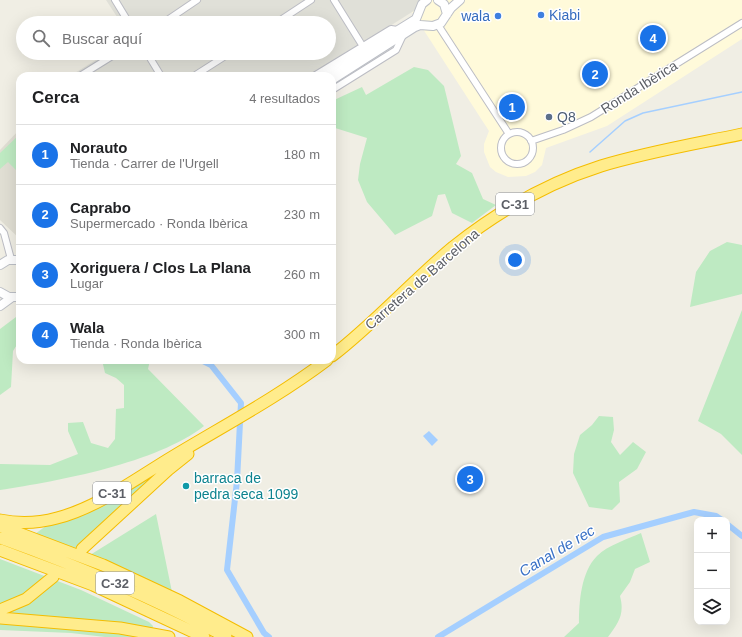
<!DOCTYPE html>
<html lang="es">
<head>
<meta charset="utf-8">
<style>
  body { margin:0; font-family:Helvetica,sans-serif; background:#f6f6f6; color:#202124 }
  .controls { position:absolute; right:12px; bottom:12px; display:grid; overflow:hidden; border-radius:8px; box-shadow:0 4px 16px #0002 }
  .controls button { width:36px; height:36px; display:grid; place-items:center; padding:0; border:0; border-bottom:1px solid #e0e0e0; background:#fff; color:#202124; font:20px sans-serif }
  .you { position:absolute; left:515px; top:260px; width:14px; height:14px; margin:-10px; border:3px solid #fff; border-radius:50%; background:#1a73e8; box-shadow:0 0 0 6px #1a73e833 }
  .badge { display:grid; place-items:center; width:26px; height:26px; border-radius:50%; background:#1a73e8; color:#fff; font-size:13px; font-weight:700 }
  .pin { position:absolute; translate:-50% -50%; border:2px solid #fff; box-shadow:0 1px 4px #0006 }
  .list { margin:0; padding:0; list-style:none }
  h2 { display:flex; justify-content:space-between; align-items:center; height:52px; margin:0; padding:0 16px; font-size:17px }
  h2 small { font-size:13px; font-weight:400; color:#757577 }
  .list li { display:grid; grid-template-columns:26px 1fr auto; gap:12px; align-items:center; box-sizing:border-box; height:60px; padding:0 16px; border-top:1px solid #e0e0e0 }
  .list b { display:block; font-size:15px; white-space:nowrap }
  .list p { margin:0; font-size:13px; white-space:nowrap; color:#757577 }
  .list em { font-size:13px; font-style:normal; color:#757577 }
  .icon { flex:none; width:22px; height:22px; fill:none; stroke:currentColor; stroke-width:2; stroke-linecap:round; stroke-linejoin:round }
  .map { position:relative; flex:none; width:742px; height:637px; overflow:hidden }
  .search { position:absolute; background:#fff; box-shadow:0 4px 16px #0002; left:16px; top:16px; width:320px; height:44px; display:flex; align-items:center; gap:10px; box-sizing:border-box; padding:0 14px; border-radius:22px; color:#757577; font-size:15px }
  .panel { position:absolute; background:#fff; box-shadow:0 4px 16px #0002; left:16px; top:72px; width:320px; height:292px; border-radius:12px }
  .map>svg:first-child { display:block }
</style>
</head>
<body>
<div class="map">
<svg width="742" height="637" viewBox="0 0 742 637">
  <rect width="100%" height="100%" fill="#f0eee4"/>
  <!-- commercial -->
  <path fill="#fffada" d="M 431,0 L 742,0 L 742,39 L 607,126 L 546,148 L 542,165 L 535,172 L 526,176 L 508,177 L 496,172 L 490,167 L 484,152 L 484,144 L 489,131 L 412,12 Z"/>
  <!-- industrial -->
  <path fill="#e0e0d8" d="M 106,0 L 431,0 L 311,76 L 70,76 L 107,53 L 329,53 L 329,23 L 121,23 Z"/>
  <!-- education -->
  <path fill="#e0ded3" d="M 20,129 L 20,239 L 0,220 L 0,150 Z"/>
  <!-- green -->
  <path fill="#beeac2" d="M 414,67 L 428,70 L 444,86 L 461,156 L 456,164 L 472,173 L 483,199 L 496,205 L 472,223 L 452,213 L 445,194 L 438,195 L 432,216 L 395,235 L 367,202 L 358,180 L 360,164 L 367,138 L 332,127 L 332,101 L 362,87 L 366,95 Z
    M 20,134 L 20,174 L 8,162 L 0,169 L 0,153 Z
    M 727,242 L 742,245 L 742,294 L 690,307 L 696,272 L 710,251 Z
    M 742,310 L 742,455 L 721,434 L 698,421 Z
    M 20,314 L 20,340 L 13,351 L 11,387 L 0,395 L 0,329 Z
    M 102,360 L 150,360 L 148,369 L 204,426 C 157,463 59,481 0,490 L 0,464 L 50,465 L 78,454 L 68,431 L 68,423 L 83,422 L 91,443 L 108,448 L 115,439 L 116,409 L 124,408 L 124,385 L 116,378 L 105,373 Z
    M 599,416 L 613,417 L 614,430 L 611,442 L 620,455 L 633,442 L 646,452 L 637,469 L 619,482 L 620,502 L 612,510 L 589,507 L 573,473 L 574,454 L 580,435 L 592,425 Z
    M 153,473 L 153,479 L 76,550 L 35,534 L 50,523 Z
    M 156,514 L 172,592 L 90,555 Z
    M 641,533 L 650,562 L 635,569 L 630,582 L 620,596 C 625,615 618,623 608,637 L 564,637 L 579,623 C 579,602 581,572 597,556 C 608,545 628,539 641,533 Z
    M 0,559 L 81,590 L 149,622 L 153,626 L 152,632 L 146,637 L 105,637 L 71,633 L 0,630 Z"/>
  <!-- water -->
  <path fill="#a5cfff" d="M 429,431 L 438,440 L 432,446 L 423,436 Z"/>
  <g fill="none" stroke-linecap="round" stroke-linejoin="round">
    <!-- stream -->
    <path stroke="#a5cfff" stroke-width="1.5" d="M 590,152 L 625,121 L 643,113 L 742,92"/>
    <!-- canal -->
    <path stroke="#a5cfff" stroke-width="6" d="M 201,360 L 211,365 L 241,403 L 237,481 L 227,570 L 264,633 L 269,637
      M 727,524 L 742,536
      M 438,637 L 603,537 L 694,512 L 716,516 L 722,520"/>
    <!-- street casing -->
    <g stroke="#bcbdc4" stroke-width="8">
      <path id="street" d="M 115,0 L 129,23
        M 334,0 L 362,45
        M 163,23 L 197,0
        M 276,23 L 311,0
        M 438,25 L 509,134
        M 147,53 L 161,76
        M 80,76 L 117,53
        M 194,76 L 230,53
        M 314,76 L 391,29 L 397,30
        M 332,90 L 396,50 L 403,35
        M501 148a16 16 0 1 1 32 0a16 16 0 1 1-32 0Z
        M 531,141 L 563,130 L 591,117 L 742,23
        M 0,228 L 4,233 L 11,259"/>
    </g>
    <!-- secondary casing -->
    <g stroke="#bcbfc6" stroke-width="10">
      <path id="secondary" d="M 438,0 L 444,4 L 447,14
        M 324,76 L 416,19 L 422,4 L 427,0
        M 332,80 L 415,27 L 420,25 L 433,26 L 441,23 L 451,8 L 460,0
        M 0,265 L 8,260 L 20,260
        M 0,292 L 9,297 L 20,297
        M 0,306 L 11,298"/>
    </g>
    <!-- highway casing -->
    <g stroke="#f4bd00" stroke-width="13">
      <path id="highway" d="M 332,356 C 375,323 411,282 453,247 C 497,212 547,183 601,166 C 647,152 695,144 742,134
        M 0,520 C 19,524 39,523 57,518 C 97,508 137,478 172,457 C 225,425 278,397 327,360
        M 0,526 L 103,565 L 180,601 L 247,637
        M 0,538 C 78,566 154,598 226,637
        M 82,549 L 168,470 L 188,454
        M 0,550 L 93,585 L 204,637
        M 0,610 L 26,599 L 53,577
        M 0,618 L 120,628 L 169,637"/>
    </g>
    <!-- street -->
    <use href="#street" stroke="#fff" stroke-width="6"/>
    <!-- secondary -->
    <use href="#secondary" stroke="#fff" stroke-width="8"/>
    <!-- highway -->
    <use href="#highway" stroke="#ffec8c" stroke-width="11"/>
  </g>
  <!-- markers -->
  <g fill="#3f7fe0" stroke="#fff" stroke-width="1.5">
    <circle cx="541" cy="15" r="4"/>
    <circle cx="498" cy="16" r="4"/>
  </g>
  <circle fill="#5c6f8a" stroke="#fff" stroke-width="1.5" cx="549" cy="117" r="4"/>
  <circle fill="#0f9aa8" stroke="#fff" stroke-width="1.5" cx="186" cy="486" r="4"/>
  <g text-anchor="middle" stroke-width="3" stroke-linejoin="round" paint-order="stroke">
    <!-- shield labels -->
    <g fill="#fff" stroke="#8d8f94" stroke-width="1">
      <rect x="496" y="193" width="38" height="22" rx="3"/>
      <rect x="93" y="482" width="38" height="22" rx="3"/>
      <rect x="96" y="572" width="38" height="22" rx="3"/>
    </g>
    <g font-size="13" font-weight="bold" fill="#5c5f66">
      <text x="515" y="209">C-31</text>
      <text x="112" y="498">C-31</text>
      <text x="115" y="588">C-32</text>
    </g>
    <!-- shop labels -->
    <g font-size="14" fill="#366cbe" stroke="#fff" text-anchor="start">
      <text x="549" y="20">Kiabi</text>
      <text x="490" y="21" text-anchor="end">wala</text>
    </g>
    <!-- street labels -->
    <g font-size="14" fill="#5c5f66" stroke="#fff">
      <text transform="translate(639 87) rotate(-32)" y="5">Ronda Ibèrica</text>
      <text transform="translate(422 279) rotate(-41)" y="5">Carretera de Barcelona</text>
    </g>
    <!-- service labels -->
    <g font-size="14" fill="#4e5e75" stroke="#fff" text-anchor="start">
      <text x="557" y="122">Q8</text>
    </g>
    <!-- culture labels -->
    <g font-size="14" fill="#0d838f" stroke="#fff" text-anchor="start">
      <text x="194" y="483">barraca de<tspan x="194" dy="16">pedra seca 1099</tspan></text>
    </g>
    <!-- water labels -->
    <g font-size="15" font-style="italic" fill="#3971c6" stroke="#fff">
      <text transform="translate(557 551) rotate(-31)" y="5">Canal de rec</text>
    </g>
  </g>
</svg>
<div class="controls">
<button>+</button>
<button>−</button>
<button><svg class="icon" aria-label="layers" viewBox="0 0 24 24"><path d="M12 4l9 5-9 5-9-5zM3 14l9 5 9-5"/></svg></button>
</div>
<div class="you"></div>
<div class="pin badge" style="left:512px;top:107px">1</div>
<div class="pin badge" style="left:595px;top:74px">2</div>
<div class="pin badge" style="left:470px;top:479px">3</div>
<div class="pin badge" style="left:653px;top:38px">4</div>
<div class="search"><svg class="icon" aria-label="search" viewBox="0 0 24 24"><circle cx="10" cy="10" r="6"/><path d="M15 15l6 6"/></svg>Buscar aquí</div>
<section class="panel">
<h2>Cerca<small>4 resultados</small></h2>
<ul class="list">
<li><span class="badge">1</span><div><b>Norauto</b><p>Tienda · Carrer de l'Urgell</p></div><em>180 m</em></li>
<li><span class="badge">2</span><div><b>Caprabo</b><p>Supermercado · Ronda Ibèrica</p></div><em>230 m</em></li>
<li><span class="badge">3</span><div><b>Xoriguera / Clos La Plana</b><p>Lugar</p></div><em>260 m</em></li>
<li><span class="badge">4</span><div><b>Wala</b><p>Tienda · Ronda Ibèrica</p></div><em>300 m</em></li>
</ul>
</section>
</div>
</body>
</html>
